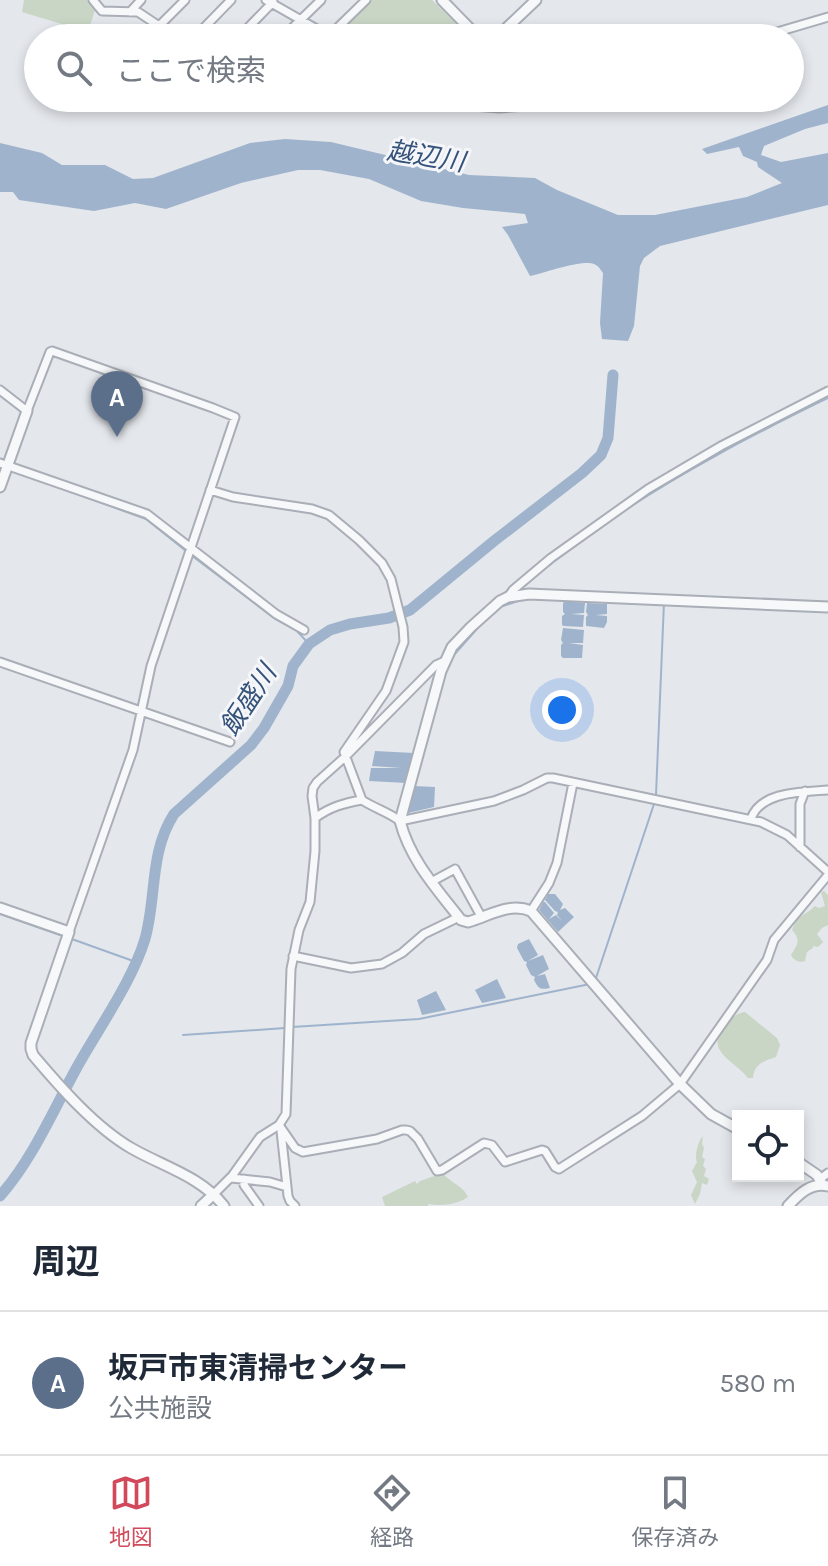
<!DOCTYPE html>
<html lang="ja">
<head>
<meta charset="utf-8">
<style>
  body { margin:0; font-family:Karla,"Noto Sans JP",sans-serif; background:#f2f2f3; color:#1f2937 }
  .controls { position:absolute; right:24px; bottom:24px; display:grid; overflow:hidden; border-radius:0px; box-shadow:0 4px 12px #0003 }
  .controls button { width:72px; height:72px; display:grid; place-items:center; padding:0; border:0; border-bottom:2px solid #e0e1e3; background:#fff; color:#1f2937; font:40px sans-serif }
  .you { position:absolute; left:562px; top:710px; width:28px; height:28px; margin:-20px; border:6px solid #fff; border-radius:50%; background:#1a73e8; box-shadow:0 0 0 12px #1a73e833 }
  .badge { display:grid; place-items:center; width:52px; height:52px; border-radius:50%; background:#d1495b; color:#fff; font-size:26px; font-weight:700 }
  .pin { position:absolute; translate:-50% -66px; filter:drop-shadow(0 2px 4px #0008) }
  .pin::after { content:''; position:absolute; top:42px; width:28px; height:24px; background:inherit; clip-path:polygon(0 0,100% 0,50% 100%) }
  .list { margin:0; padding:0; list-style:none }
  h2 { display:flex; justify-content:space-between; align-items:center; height:104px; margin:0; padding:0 32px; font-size:34px }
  h2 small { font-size:26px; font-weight:400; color:#747a83 }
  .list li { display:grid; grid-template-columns:52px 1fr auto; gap:24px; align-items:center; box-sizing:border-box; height:144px; padding:0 32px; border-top:2px solid #e0e1e3 }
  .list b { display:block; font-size:30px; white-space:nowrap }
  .list p { margin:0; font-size:26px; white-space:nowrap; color:#747a83 }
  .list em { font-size:26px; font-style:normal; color:#747a83 }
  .icon { flex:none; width:44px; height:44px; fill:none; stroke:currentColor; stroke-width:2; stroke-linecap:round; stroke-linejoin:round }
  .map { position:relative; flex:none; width:828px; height:1206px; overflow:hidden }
  .search { position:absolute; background:#fff; box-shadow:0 4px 12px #0003; left:24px; right:24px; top:24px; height:88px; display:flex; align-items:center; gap:20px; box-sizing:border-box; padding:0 28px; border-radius:44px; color:#747a83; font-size:30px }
  .sheet { height:248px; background:#fff }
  nav { display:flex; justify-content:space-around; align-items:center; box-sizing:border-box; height:112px; border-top:2px solid #e0e1e3; background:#fff; font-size:22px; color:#747a83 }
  nav a { display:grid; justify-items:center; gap:4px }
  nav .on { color:#d1495b }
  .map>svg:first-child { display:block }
</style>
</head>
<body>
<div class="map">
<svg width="828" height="1206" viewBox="0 0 828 1206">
  <rect width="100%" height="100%" fill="#e4e7ec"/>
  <!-- green -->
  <path fill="#c9d6c5" d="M 24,0 L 88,0 L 95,10 L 88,32 L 22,12 Z
    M 371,0 L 432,0 L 471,38 L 332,38 Z
    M 824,891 L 828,895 L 828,925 L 822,928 L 817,934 L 823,942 L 818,947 L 813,946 L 813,948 L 807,952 L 805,961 C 799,963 794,961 791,955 C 798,944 801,940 792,930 C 800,911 803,918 815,906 L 819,908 L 825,906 L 821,892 Z
    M 745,1012 L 777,1038 L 780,1045 L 776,1057 C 764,1061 754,1064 753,1078 L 748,1078 C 735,1061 704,1051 724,1027 C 730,1019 736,1013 745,1012 Z
    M 703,1136 L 702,1144 L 704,1148 L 702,1157 L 705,1159 L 703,1166 L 706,1169 L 704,1176 L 709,1179 L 707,1185 L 702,1183 L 700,1194 L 695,1204 L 691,1195 L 697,1182 L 692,1171 L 697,1162 C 694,1156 698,1141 703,1136 Z
    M 440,1174 L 444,1175 C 451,1182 464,1187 468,1197 C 456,1205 442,1206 428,1204 L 428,1206 L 385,1206 L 382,1197 L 415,1181 L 417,1184 L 420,1181 Z"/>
  <!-- water -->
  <path fill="#9fb4cc" d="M 828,105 L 828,123 L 805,129 L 764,146 L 761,155 L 781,162 L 828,153 L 828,205 L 660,246 L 644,258 L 640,266 L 634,326 L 628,341 L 602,339 L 600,323 L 603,273 C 599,268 600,267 594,264 C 582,259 544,273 530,276 L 508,235 L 502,227 L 528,223 L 525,214 L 463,208 L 421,201 L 369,179 L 320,170 L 298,170 L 241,183 L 166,209 L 135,203 L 94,211 L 19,200 L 13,192 L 0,192 L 0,143 L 42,153 L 62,165 L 105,165 L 133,179 L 153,178 L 250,143 L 285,139 L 331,142 L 469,175 L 535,178 L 557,190 L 618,215 L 655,215 L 747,197 L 782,183 L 758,167 L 757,162 L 743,156 L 739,147 L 707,154 L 702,149 Z
    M 565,601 L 585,603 L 584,613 L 571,614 L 584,615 L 583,627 L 564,626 L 562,625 L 562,616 L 565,614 L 563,612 L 563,603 Z
    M 587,603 L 607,604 L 607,614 L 596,615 L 607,616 L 607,622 L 604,628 L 586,626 L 586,617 L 588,615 L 586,612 Z
    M 563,628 L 584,630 L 583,643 L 569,643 L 583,645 L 582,658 L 563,658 L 561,656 L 561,645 L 563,643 L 561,640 Z
    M 375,751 L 414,753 L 406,783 L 369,781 L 371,768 L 401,768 L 372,766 Z
    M 414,786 L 435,787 L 434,807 L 408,813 L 406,812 Z
    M 548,894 L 555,894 L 563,904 L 560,910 L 565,908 L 574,917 L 558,932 L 539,910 L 543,902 L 545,902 L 554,913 L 549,919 L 556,915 L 562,921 L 557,915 L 558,912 L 555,911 L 545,900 Z
    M 529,939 L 538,955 L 528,961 L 543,955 L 549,969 L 537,976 L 545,974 L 550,988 C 540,990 539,989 534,980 L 535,977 L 531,975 L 526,965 L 527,962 L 524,961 L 517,948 L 518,944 Z
    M 497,979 L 506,998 L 482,1003 L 475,990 Z
    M 436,991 L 446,1010 L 422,1015 L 417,1000 Z"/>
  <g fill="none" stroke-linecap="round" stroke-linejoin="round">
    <!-- stream -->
    <path stroke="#9fb4cc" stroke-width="2" d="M 50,484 L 146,519 L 186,551
      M 613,518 C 681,472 754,434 828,398
      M 191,555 L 274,618 L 296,630 L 309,644
      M 536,575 L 588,536
      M 741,599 L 828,602
      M 500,607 L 524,599
      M 453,656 L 483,622
      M 656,795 L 664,602
      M 0,914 L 63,936
      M 69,938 L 136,962
      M 595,981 L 655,801
      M 292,1027 L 419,1019 L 590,984
      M 183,1035 L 285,1028"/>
    <!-- river -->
    <path stroke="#9fb4cc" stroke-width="11" d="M 0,1196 C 32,1160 53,1111 76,1069 C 98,1029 132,982 145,939 C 157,896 149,853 174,814 L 251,745 L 264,728 L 288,686 L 293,666 L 309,644 L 330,630 L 350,624 L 389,618 L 410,610 L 494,541 L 582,473 L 601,455 L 608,438 L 613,375"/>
    <!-- minor casing -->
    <g stroke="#a9aeb7" stroke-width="11">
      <path id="minor" d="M 93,0 L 102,11 L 138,12 L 159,26 L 194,38
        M 266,0 L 329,36
        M 130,12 L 141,0
        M 159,26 L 185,0
        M 194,38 L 231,0
        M 238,38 L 273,2
        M 282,38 L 321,0
        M 327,38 L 366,0
        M 757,38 L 828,17
        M 368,98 L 499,108 L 540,105 L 576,98
        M 0,390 L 27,411 L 50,352 L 52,351 L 213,408 L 235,417 L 151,666 L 133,750 L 69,932
        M 0,463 L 147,514 L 276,614 L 304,630
        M 210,490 L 233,497 L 312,509 L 329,515 L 359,540 L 382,563 L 391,579 L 403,627 L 404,642 L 386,691 L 344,752 L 362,800 C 374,808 388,812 400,821 L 494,801 L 523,790 L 547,778 L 553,778 L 761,822 L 787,835 L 828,872
        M 508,597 L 513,590 L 551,558 L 648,489 L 721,446 L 828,391
        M 0,662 L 230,742
        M 315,818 C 330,807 344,803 362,800
        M 751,819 C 760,791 803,792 828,790
        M 800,847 L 800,804 L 805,791
        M 431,882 L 455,869 L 482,918
        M 531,911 L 549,883 L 557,863 L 573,783
        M 293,956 L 351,968 L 382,964 L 402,953 L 424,934 L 459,917
        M 279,1125 L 295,1148 L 303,1152 L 377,1139 L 402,1130 L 406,1130 L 410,1131 L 418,1139 L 437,1171 L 442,1170 L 484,1143 L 492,1145 L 505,1162 L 542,1150 L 545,1151 L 555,1167 L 559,1169 L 562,1167 L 642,1116 L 680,1084 L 767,960 L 774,940 L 828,875
        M 281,1131 L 288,1196 L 290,1201 L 295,1206
        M 231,1178 L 270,1182 L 287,1187
        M 244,1179 L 244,1185 L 259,1206
        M 820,1179 L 828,1173
        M 214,1194 L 232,1176 L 260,1137 L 279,1125 L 286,1114 L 291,969 L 299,930 L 310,902 L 315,851 L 315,818 L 312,796 L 313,788 L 317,782 L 346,756 L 436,665 L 445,661"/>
    </g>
    <!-- tertiary casing -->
    <g stroke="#a9aeb7" stroke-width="13">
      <path id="tertiary" d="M 442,0 L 479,38
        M 496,38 L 536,0
        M 0,487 L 27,411
        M 0,908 L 69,932 L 31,1043 L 31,1049 L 33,1055 C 60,1087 95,1127 131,1148 C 164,1167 200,1176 224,1206
        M 738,1129 L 711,1114 L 680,1084 L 531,911 C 509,902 489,916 468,922 L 461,920 C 437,889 410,860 400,821 L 441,671 L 452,647 L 471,627 L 500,601 L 508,597 L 529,594 L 828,607
        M 798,1162 L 817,1175 L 822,1184
        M 201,1206 L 214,1194
        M 788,1206 C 799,1194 811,1182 828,1186"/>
    </g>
    <!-- minor -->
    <use href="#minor" stroke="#f7f8fa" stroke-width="7"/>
    <!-- tertiary -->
    <use href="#tertiary" stroke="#f7f8fa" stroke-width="9"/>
  </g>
  <g text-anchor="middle" stroke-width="6" stroke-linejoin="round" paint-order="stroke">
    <!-- water labels -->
    <g font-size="26" font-style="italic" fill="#34527a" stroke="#f4f6f9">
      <text transform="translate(426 156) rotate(9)" y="9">越辺川</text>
      <text transform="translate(248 700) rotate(-57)" y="9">飯盛川</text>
    </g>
  </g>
</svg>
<div class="controls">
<button><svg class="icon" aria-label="locate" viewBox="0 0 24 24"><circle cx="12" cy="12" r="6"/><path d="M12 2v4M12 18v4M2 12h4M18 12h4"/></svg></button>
</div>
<div class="you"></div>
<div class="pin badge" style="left:117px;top:437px;background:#5c6f8a">A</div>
<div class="search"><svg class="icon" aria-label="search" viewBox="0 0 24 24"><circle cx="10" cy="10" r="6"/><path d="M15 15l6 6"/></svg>ここで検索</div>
</div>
<section class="sheet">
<h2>周辺<small></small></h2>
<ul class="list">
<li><span class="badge" style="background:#5c6f8a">A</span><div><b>坂戸市東清掃センター</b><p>公共施設</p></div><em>580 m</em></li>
</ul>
</section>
<nav>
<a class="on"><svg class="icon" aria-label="map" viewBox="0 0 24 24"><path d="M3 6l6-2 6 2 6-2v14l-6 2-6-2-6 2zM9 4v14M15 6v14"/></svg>地図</a>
<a><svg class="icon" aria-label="directions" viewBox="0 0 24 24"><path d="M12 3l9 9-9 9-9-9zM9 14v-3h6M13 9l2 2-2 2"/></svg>経路</a>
<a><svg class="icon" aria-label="saved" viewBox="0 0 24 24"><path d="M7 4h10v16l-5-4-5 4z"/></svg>保存済み</a>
</nav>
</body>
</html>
